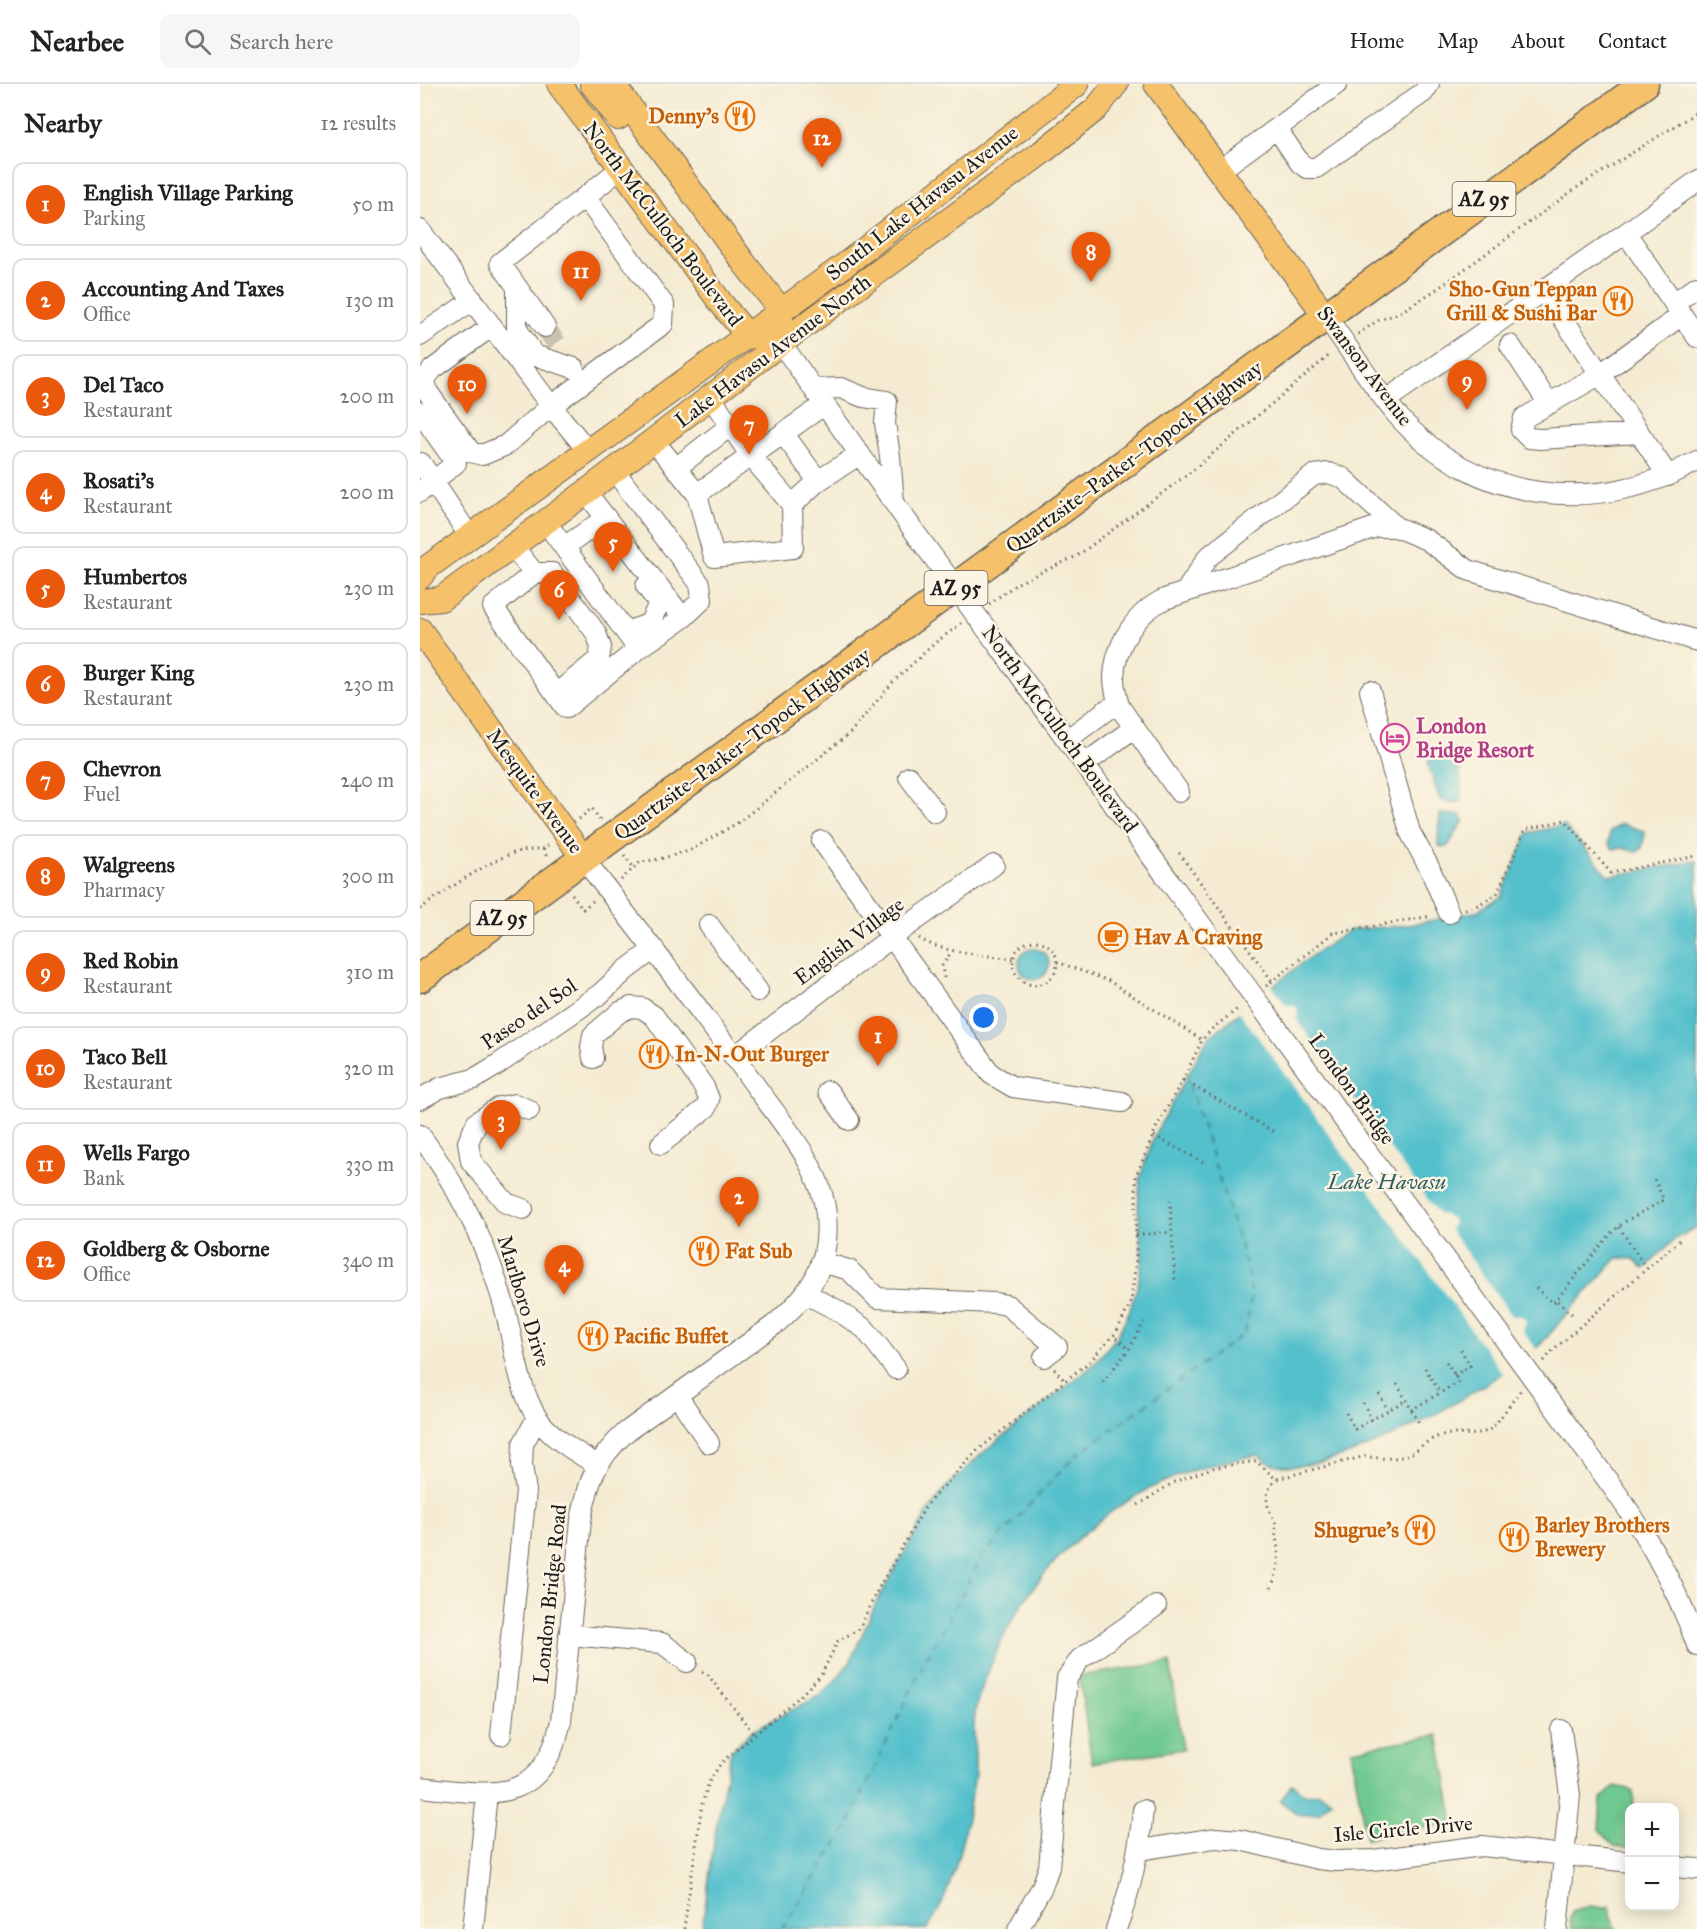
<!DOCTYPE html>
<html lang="en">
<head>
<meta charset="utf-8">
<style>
  body { margin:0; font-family:"IM FELL Great Primer",serif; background:#f6f6f6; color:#222 }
  .controls { position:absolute; right:18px; bottom:18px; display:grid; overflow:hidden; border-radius:12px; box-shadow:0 3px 15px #0003 }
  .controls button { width:54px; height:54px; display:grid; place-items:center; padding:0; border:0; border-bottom:2px solid #e0e0e0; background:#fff; color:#222; font:30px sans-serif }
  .you { position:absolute; left:564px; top:934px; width:21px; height:21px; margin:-15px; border:4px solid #fff; border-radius:50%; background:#1a73e8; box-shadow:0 0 0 9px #1a73e833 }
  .badge { display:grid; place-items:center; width:39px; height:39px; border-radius:50%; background:#ea580c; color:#fff; font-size:20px; font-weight:700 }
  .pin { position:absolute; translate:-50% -50px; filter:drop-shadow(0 2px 3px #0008) }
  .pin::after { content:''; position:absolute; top:32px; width:21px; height:18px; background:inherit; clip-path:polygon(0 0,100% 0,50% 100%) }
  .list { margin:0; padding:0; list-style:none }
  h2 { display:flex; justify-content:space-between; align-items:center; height:78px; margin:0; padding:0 24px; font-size:26px }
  h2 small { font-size:20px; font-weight:400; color:#767676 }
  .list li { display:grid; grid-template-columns:39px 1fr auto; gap:18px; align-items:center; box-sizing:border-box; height:84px; margin:0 12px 12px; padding:0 12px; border:2px solid #e0e0e0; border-radius:12px }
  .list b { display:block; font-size:22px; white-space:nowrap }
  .list p { margin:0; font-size:20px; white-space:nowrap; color:#767676 }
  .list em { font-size:20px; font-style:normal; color:#767676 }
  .icon { flex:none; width:33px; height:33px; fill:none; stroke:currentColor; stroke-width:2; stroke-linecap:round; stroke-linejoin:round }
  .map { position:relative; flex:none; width:1277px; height:1845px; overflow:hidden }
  header { display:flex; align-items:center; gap:36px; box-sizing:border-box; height:84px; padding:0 30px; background:#fff; border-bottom:2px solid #e0e0e0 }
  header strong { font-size:28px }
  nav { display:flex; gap:33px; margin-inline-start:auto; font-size:21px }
  .search { width:420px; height:54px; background:#f6f6f6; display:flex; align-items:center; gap:15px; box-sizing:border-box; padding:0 21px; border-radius:12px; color:#767676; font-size:22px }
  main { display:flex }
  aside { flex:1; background:#fff }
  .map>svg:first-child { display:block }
</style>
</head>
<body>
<header>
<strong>Nearbee</strong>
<div class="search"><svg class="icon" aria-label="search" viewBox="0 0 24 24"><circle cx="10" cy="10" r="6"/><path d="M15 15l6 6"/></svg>Search here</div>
<nav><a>Home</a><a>Map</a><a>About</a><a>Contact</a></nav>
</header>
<main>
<aside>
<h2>Nearby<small>12 results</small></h2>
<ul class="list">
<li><span class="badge">1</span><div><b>English Village Parking</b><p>Parking</p></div><em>50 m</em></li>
<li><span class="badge">2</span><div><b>Accounting And Taxes</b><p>Office</p></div><em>130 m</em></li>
<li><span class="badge">3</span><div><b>Del Taco</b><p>Restaurant</p></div><em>200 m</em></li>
<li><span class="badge">4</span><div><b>Rosati's</b><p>Restaurant</p></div><em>200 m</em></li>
<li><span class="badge">5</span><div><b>Humbertos</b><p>Restaurant</p></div><em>230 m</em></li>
<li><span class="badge">6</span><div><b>Burger King</b><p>Restaurant</p></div><em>230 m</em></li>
<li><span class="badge">7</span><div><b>Chevron</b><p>Fuel</p></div><em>240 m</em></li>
<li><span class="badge">8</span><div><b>Walgreens</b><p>Pharmacy</p></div><em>300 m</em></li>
<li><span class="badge">9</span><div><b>Red Robin</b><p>Restaurant</p></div><em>310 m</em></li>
<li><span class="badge">10</span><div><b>Taco Bell</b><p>Restaurant</p></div><em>320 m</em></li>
<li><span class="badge">11</span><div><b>Wells Fargo</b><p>Bank</p></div><em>330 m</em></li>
<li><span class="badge">12</span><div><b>Goldberg &amp; Osborne</b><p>Office</p></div><em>340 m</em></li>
</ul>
</aside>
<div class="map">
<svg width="1277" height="1845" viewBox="0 0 1277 1845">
  <rect width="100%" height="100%" fill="#fcf5e5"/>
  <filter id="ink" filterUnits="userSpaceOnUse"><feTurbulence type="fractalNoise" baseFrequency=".0167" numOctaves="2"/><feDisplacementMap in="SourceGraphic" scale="12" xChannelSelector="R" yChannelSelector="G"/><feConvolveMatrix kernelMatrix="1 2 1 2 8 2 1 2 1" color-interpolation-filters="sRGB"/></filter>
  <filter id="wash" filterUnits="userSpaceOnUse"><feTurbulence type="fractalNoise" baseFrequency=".008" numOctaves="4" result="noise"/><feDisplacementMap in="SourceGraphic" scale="24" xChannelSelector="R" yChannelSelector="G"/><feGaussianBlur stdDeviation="1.35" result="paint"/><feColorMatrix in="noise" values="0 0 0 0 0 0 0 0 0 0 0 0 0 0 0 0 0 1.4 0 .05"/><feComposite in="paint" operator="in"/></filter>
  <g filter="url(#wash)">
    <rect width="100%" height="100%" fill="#f4ebd2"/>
    <!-- green -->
    <path fill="#6fc990" stroke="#467256" stroke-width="1.5" d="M 750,1578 L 763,1665 L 672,1679 L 659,1592 Z
      M 1018,1651 L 1034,1739 L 946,1754 L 931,1666 Z
      M 1195,1702 L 1209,1705 L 1213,1708 L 1214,1723 L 1210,1724 L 1209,1764 L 1194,1762 L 1179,1745 L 1181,1715 Z
      M 1170,1822 L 1184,1824 L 1190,1822 L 1190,1830 L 1195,1845 L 1152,1845 L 1150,1836 L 1152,1828 Z"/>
    <!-- water -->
    <path fill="#53c0cc" stroke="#386e74" stroke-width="1.5" d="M 1025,670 C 1029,671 1035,673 1038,677 C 1040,682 1042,710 1041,716 L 1039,718 L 1025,718 L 1019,714 L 1008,679 L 1011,673 Z
      M 1020,730 L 1040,731 L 1044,736 L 1028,762 L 1023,764 L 1018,761 L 1018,757 Z
      M 1201,740 L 1224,747 L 1225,750 L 1222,764 L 1217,768 L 1202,764 L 1193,765 L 1188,759 L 1190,747 Z
      M 1144,741 L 1189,792 L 1277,777 L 1277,1143 L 1255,1155 L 1224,1185 L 1214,1175 L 1197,1174 C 1179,1194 1161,1215 1142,1235 C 1134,1245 1125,1257 1115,1265 C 1067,1305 915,1397 853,1380 C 848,1379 842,1374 838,1371 C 809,1376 782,1382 755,1393 C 676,1425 608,1492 575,1571 C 568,1590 557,1611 555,1631 C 552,1649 556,1668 555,1686 C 555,1696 552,1707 550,1717 C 543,1759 532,1810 507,1845 L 282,1845 L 296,1744 L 311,1667 L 333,1646 L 399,1612 L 414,1598 L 430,1578 L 456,1519 L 505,1432 L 526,1403 L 565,1367 L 672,1282 L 696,1254 L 709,1228 L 718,1200 L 722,1175 L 718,1123 L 720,1094 L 734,1052 L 788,954 L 887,875 L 930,846 L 988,841 L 1055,828 L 1081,813 L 1108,749 Z
      M599 880a15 15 0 1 1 30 0a15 15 0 1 1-30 0Z
      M 872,1700 L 886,1711 L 899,1709 L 911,1716 L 900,1728 L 879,1731 L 860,1717 Z"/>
    <!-- pier -->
    <path fill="#f4ebd2" d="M 851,900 L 866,921 L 874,921 L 877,924 L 878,931 L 876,935 L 939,1022 L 944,1021 L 951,1025 L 953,1029 L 950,1037 L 1019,1131 L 1023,1130 L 1031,1134 L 1033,1138 L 1030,1146 L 1092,1232 L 1101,1232 L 1104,1234 L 1106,1238 L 1103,1247 L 1118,1267 L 1084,1291 L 818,926 Z"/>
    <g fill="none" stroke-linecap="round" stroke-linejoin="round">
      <!-- ferry -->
      <path stroke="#325e62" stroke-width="1.5" stroke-dasharray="8 6" stroke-linecap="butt" d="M 362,1845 L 426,1745 L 502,1583 L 563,1471 L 654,1373 L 825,1249 L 832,1209 L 825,1176 L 766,990"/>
    </g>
  </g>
  <g filter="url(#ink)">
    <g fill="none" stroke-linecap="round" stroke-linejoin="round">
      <!-- minor-tunnel -->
      <path stroke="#c9c2ae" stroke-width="20" stroke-dasharray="20 10" stroke-linecap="butt" d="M 125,243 L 139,263"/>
      <!-- minor casing -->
      <g stroke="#68645c" stroke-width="22">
        <path id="minor" d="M 857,45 L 880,79 L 887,84 L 896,84 L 1004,8 L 1009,0
          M 799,87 L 917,0
          M 0,146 L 131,322 L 169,368
          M 1206,149 L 1277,253
          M 97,203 L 97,245 L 114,271 L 154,284
          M 1124,206 L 1248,392
          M 1254,219 L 1277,202
          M 905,231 C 929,264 951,300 977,331 C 1054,419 1178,433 1277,377
          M 72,242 L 13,285 L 5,295 L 7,307 L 51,368 L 62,371 L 86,361 L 131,322 L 243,240 L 244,221 L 165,113 L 201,84
          M 125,243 L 80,179 L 165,113
          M 0,252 L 53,216
          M 361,259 L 499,454
          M 1090,261 L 1129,320
          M 394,305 L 421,304 L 443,313 L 467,317 L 465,339 L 470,372 L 474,418
          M 290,312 L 331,372 L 372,421
          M 966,316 L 1206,149 L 1277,97
          M 0,328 L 36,379 L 0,408
          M 363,349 L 398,397
          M 1219,349 L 1120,355 L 1109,354 L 1101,346 L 1104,334 L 1179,291 L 1262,231
          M 234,357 L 277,410 L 294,473 L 373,464 L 372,421 L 398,397 L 440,370
          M 1,379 L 50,453
          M 256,384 L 310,342
          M 166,408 L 263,534
          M 277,410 L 405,320
          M 125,437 L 218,565 L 263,534 L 282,516 L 280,500 L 194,386
          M 93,462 L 114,489 L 73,523 L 146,624 L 218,565
          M 144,463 L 186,434
          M 114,489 L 132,489 L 176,549 L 181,563 L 179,575 L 136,610
          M 766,507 L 788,473 L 894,391 L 909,389 L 923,394 L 976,443
          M 206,548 L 229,540 L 239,520 L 226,502
          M 576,558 L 750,798
          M 950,607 L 990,748 L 1009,783 L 1029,829
          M 648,655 L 688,625 L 699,622
          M 666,679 L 714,644
          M 489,693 L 515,728
          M 759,708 L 699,622 C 697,613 694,604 694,594 C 695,561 716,528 745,515 L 956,443 L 976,443 L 1007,456 L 1048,486 L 1277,557
          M 402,757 L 571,990 L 593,1003 L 702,1018
          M 289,841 L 338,907
          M 314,973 L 472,853 L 574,781
          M 173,974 L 171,963 L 173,951 L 200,928 L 211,923 L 222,924 L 234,932 L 284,1003 L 289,1015 L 286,1024 L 241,1060
          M 408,1007 L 429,1036
          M 0,1015 L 20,1004 L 54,995 L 77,981 L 180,910 L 206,886 L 234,865
          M 0,1051 C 37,1101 66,1159 83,1218 C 94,1255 96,1299 116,1332 C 129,1353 157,1368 177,1381
          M 103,1125 L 86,1119 L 51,1077 L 48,1058 L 57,1038 L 79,1023 L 95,1020 L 109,1026
          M 401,1178 L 429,1186 L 457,1214 L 575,1219 L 587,1221 L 637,1263 L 624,1273
          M 386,1210 L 417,1226 L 445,1245 L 476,1285
          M 257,1311 L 289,1359
          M 1180,1386 C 1221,1441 1254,1496 1277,1561
          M 149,1551 L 242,1559 L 267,1578
          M 81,1651 L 106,1407 L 102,1381 L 103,1360 L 117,1334
          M 0,1703 C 71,1710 121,1725 141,1637 L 161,1436 C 169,1395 175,1377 206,1348 L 354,1241 C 390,1211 411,1180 406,1131 C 402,1082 360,1037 332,997 C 278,922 220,849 164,775
          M 720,1766 L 795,1754 L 820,1756 L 898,1775 L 916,1777 L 953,1776 L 1062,1762 L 1210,1778
          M 1254,1783 L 1277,1785
          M 53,1845 L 67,1710
          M 598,1845 L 622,1803 L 629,1783 L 647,1594 L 660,1575 L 736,1522
          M 696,1845 C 711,1806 719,1768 723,1726
          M 1137,1845 L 1150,1711 L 1141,1646"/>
      </g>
      <!-- major casing -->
      <g stroke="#68645c" stroke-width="26">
        <path id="major" d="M 139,0 L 301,219 L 327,251 L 341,254
          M 172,0 L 198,34
          M 193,0 L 324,179 L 361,226 L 361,242
          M 736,0 L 905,231
          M 0,493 L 8,483 L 426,180 L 657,0
          M 0,517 L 21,515 L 166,408 L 361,259 L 621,69 L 676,25 L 696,0
          M 0,546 L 164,775"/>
      </g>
      <!-- highway casing -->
      <g stroke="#68645c" stroke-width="31">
        <path id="highway" d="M 0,894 L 1224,0"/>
      </g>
      <!-- path -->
      <path stroke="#68645c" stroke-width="3" stroke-dasharray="1.5 4.5" stroke-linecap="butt" d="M 938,250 L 957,237 L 979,229 L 1020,203 L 1155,105 L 1277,28
        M 569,520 L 598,499 L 657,472 L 772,387 L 911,270
        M 159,735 L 172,724 L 180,736
        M 123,765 L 128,775
        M 759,769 L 852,897
        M 204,771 L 214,784
        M 201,796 L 220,778 L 239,775 L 269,767 L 319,738 L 430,649 L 474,597 L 516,558 L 542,539
        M 152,810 L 163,825 L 174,816
        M 0,825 C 27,806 62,781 93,769 C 105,764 118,769 128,761
        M 1045,825 L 1054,823 L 1077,810 L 1105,746 L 1145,736 L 1191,789 L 1277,772
        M 499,854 C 520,869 567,871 593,875
        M593 879a22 22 0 1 1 44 0a22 22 0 1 1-44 0Z
        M 637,878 L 689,897 L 782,956
        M 524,894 L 522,882 L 532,867
        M 846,902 L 913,849 L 1012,832
        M 763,996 L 854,1048
        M 734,1052 L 785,1079
        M 750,1116 L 755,1197
        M 1199,1143 L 1224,1181
        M 716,1151 L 752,1148
        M 1116,1204 L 1133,1219 L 1136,1216
        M 1152,1230 L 1136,1216 L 1192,1148 L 1206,1137 L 1244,1116 L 1234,1095
        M 696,1254 L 709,1265
        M 1124,1277 L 1134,1265 L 1260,1156
        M 1005,1284 L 1020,1309
        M 634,1285 L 645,1297
        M 1034,1291 L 1050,1282 L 1040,1264
        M 683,1298 L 709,1265 L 724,1238
        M 977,1300 L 999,1339
        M 959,1310 L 968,1326
        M 943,1319 L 952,1336
        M 991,1326 L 1039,1298 L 1024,1274
        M 926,1329 L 935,1345 L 986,1316
        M 718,1421 L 754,1398 L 792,1384 L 836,1377 L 856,1395 L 946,1372 C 958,1375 981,1376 992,1369 C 1002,1362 1010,1354 1023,1351 C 1039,1348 1055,1354 1069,1346 C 1075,1343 1095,1313 1101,1306
        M 851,1504 C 859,1486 860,1472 856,1453 C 855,1448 856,1443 855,1438 C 854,1435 852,1433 851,1430 C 844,1415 846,1406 856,1395
        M 282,1588 L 288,1591 L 334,1650
        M 264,1845 L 282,1720 L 289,1698 L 301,1679 L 379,1613 L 401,1591 L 418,1557 L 439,1545 L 457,1507 L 507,1420 L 558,1366 L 669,1278 L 696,1249 L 711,1218 L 716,1175 L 716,1092 L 737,1042 L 766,990 L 782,956 L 792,945 L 820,923"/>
      <!-- minor -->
      <use href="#minor" stroke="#fff" stroke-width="20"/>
      <!-- major -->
      <use href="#major" stroke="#f5c16b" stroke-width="24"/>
      <!-- highway -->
      <use href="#highway" stroke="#f5c16b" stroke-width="28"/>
      <!-- minor-bridge casing -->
      <g stroke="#68645c" stroke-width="22" stroke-linecap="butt">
        <path id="minor-bridge" d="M 499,454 L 576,558
          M 750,798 L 1180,1386"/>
      </g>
      <!-- minor-bridge -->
      <use href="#minor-bridge" stroke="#fff" stroke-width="20"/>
    </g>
  </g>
  <!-- icons -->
  <defs>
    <g id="restaurant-ring" transform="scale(1.5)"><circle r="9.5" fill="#fcf5e5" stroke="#e8710a" stroke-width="1.5"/><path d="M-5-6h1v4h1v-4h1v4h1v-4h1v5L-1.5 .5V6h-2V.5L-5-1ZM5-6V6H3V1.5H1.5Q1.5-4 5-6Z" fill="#e8710a"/></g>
    <g id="hotel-ring" transform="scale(1.5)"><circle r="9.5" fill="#fcf5e5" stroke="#d1479c" stroke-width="1.5"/><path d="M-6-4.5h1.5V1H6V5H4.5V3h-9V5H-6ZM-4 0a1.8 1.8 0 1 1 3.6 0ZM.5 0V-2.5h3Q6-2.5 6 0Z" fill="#d1479c"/></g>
    <g id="cafe-ring" transform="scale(1.5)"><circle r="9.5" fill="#fcf5e5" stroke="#e8710a" stroke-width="1.5"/><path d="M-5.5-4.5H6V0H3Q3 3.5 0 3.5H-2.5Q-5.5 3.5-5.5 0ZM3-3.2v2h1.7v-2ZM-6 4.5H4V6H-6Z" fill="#e8710a"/></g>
  </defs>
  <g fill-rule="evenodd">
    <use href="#restaurant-ring" x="320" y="32"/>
    <use href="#restaurant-ring" x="1198" y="217"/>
    <use href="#hotel-ring" x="975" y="654"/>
    <use href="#cafe-ring" x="693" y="853"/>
    <use href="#restaurant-ring" x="234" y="970"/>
    <use href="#restaurant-ring" x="284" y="1167"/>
    <use href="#restaurant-ring" x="173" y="1252"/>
    <use href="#restaurant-ring" x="1000" y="1446"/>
    <use href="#restaurant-ring" x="1094" y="1453"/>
  </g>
  <g text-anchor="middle" stroke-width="5" stroke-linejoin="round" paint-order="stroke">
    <!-- shield labels -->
    <g fill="#fcf5e5" stroke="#5f5d58" stroke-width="1.5">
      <rect x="1032.5" y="98" width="63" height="34" rx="4.5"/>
      <rect x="504.5" y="487" width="63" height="34" rx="4.5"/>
      <rect x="50.5" y="817" width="63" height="34" rx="4.5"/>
    </g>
    <g font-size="20" font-weight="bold" fill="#1c1c1c">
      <text x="1064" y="122">AZ 95</text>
      <text x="536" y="511">AZ 95</text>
      <text x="82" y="841">AZ 95</text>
    </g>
    <!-- food labels -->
    <g font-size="21" font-weight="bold" fill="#c56008" stroke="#fcf5e5" text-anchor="start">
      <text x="299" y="39" text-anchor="end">Denny's</text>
      <text x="1177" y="212" text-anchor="end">Sho-Gun Teppan<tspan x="1177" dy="24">Grill &amp; Sushi Bar</tspan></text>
      <text x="714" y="860">Hav A Craving</text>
      <text x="255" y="977">In-N-Out Burger</text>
      <text x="305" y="1174">Fat Sub</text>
      <text x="194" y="1259">Pacific Buffet</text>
      <text x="1115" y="1448">Barley Brothers<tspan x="1115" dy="24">Brewery</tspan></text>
      <text x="979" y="1453" text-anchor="end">Shugrue's</text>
    </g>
    <!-- street labels -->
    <g font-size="21" fill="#1c1c1c" stroke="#fcf5e5">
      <text transform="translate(502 119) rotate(-38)" y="7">South Lake Havasu Avenue</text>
      <text transform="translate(243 140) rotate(53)" y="7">North McCulloch Boulevard</text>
      <text transform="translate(353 267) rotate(-37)" y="7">Lake Havasu Avenue North</text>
      <text transform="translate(945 282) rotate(53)" y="7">Swanson Avenue</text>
      <text transform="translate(714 373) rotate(-36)" y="7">Quartzsite–Parker–Topock Highway</text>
      <text transform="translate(640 645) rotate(54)" y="7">North McCulloch Boulevard</text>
      <text transform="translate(322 660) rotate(-36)" y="7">Quartzsite–Parker–Topock Highway</text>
      <text transform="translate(115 707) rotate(54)" y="7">Mesquite Avenue</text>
      <text transform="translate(429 857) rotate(-37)" y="7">English Village</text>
      <text transform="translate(109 930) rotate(-34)" y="7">Paseo del Sol</text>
      <text transform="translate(932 1005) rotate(54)" y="7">London Bridge</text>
      <text transform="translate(104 1217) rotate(73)" y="7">Marlboro Drive</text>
      <text transform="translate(130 1510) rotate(-84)" y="7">London Bridge Road</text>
      <text transform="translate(983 1745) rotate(-5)" y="7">Isle Circle Drive</text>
    </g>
    <!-- hotel labels -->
    <g font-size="21" font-weight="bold" fill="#b23c85" stroke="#fcf5e5" text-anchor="start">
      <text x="996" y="649">London<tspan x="996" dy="24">Bridge Resort</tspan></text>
    </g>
    <!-- water labels -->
    <g font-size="22" font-style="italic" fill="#325e62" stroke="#fcf5e5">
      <text x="967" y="1105">Lake Havasu</text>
    </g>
  </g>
</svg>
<div class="controls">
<button>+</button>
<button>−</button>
</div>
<div class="you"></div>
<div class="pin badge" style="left:458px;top:982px">1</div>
<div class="pin badge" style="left:319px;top:1143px">2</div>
<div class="pin badge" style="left:81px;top:1066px">3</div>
<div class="pin badge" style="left:144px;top:1211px">4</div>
<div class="pin badge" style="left:193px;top:488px">5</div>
<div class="pin badge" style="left:139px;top:536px">6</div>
<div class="pin badge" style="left:329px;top:371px">7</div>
<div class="pin badge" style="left:671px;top:198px">8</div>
<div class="pin badge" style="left:1047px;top:326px">9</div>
<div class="pin badge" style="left:47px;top:330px">10</div>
<div class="pin badge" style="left:161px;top:217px">11</div>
<div class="pin badge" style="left:402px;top:84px">12</div>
</div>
</main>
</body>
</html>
